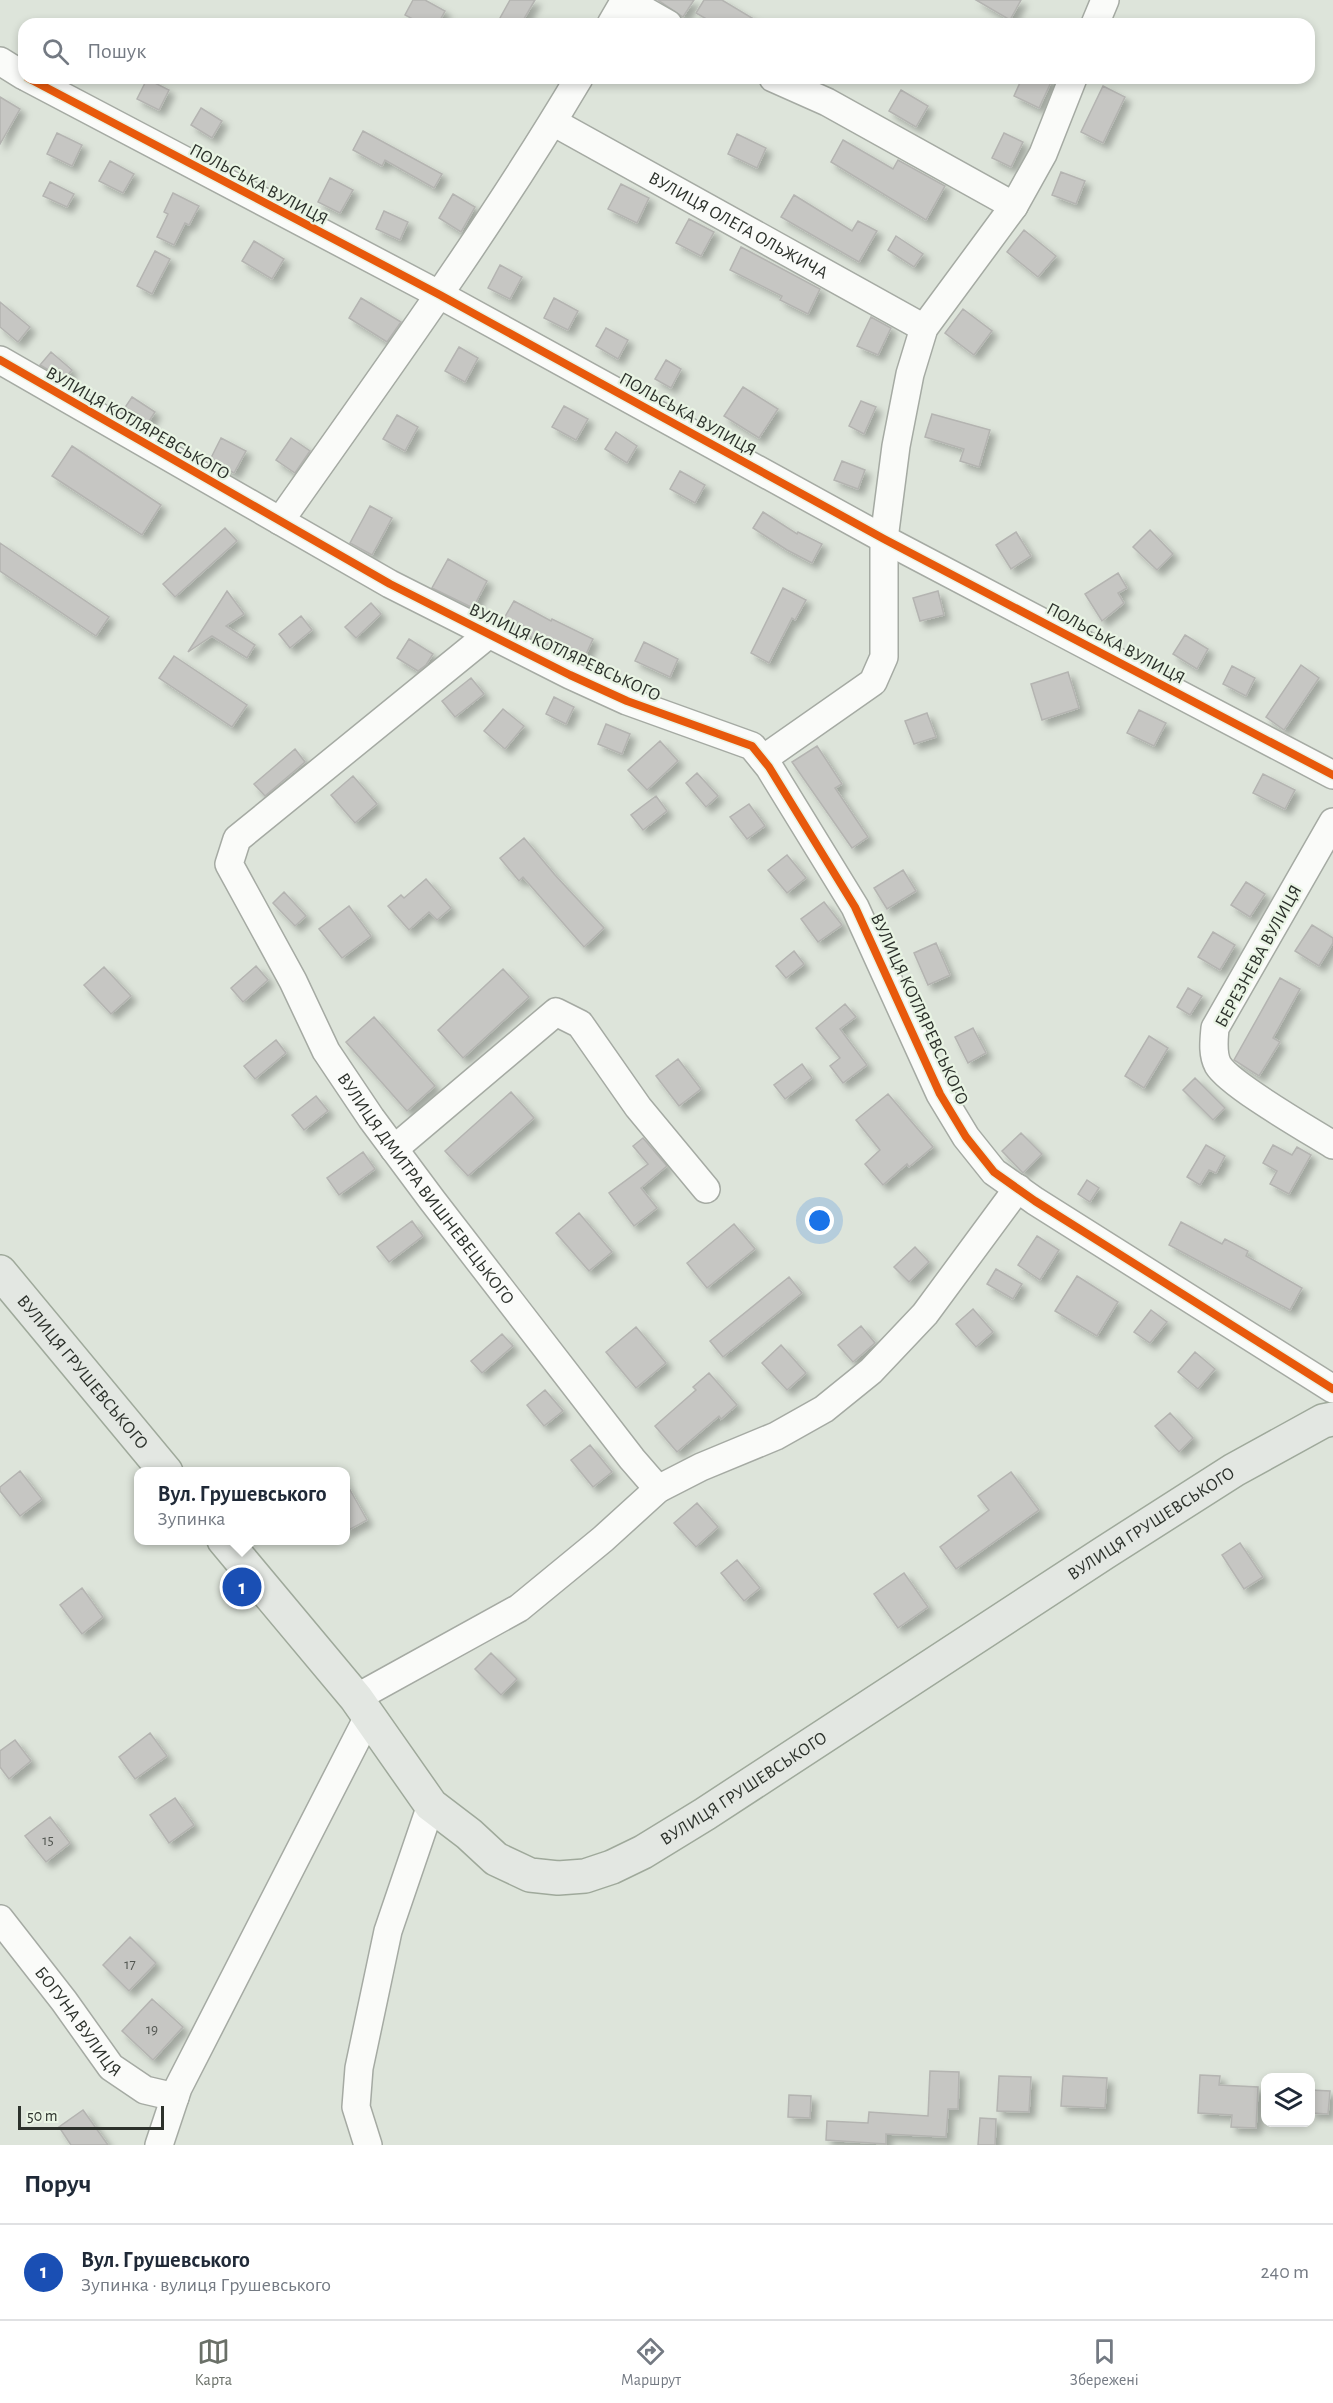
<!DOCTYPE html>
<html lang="uk">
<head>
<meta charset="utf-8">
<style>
  body { margin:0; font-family:"Alegreya Sans",sans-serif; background:#f2f2f3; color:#1f2937 }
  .controls { position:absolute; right:18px; bottom:18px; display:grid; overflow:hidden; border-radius:12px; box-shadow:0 3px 9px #0003 }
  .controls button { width:54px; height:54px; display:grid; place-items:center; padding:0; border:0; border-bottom:2px solid #e0e1e3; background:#fff; color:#1f2937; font:30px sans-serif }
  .scale { position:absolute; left:18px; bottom:15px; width:146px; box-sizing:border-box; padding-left:6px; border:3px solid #2c312b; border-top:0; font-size:16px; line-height:21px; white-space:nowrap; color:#2c312b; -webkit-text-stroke:4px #e9f4e4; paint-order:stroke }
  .you { position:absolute; left:820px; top:1221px; width:21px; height:21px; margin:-15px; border:4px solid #fff; border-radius:50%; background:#1a73e8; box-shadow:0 0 0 9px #1a73e833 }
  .badge { display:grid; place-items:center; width:39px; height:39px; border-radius:50%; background:#6a7068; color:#fff; font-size:20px; font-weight:700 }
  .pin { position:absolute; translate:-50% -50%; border:3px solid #fff; box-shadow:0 2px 6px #0006 }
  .popup { position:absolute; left:134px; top:1467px; width:216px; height:78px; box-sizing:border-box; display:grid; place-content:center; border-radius:12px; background:#fff; filter:drop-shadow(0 2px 4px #0005); font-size:20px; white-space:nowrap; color:#747a83 }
  .popup b { font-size:22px; color:#1f2937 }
  .popup::after { content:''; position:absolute; left:50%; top:100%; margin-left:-12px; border:12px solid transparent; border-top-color:#fff }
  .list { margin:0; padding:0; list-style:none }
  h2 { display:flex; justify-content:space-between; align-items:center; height:78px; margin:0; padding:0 24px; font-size:26px }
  h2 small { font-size:20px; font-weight:400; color:#747a83 }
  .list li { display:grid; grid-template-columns:39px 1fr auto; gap:18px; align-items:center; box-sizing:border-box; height:96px; padding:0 24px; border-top:2px solid #e0e1e3 }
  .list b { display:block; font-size:22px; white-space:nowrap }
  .list p { margin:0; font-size:20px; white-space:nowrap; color:#747a83 }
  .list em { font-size:20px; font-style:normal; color:#747a83 }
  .icon { flex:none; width:33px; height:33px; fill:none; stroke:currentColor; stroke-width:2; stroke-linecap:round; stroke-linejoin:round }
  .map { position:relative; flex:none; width:1333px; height:2145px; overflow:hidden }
  .search { position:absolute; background:#fff; box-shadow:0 3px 9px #0003; left:18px; right:18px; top:18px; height:66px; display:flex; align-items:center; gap:15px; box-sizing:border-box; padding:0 21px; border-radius:18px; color:#747a83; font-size:22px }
  .sheet { height:174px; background:#fff }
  nav { display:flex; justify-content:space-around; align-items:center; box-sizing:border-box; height:84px; border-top:2px solid #e0e1e3; background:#fff; font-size:16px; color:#747a83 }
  nav a { display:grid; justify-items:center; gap:3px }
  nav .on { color:#6a7068 }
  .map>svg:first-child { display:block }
</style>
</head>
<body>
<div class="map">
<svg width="1333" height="2145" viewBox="0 0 1333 2145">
  <defs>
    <filter id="shadow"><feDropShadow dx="5.5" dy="5.5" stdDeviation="3" flood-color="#0004"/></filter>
  </defs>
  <rect width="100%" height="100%" fill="#dde4da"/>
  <!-- building -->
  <path fill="#c6c6c3" stroke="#b4b4b1" stroke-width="1.5" filter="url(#shadow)" d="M 413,0 L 425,0 L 445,11 L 438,24 L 422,24 L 405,15 Z
    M 510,0 L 535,0 L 521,24 L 510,24 L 500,18 Z
    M 658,0 L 694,0 L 683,17 Z
    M 704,0 L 722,0 L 762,24 L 715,24 L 696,13 Z
    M 976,0 L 1021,0 L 1010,20 Z
    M 1022,78 L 1053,78 L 1039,108 L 1014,96 Z
    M 147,79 L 169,90 L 159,110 L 137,99 Z
    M 1103,86 L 1125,97 L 1103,143 L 1081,132 Z
    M 901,90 L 928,106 L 916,127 L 889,111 Z
    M 0,97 L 20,109 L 0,144 Z
    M 201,108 L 222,121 L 212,138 L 191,125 Z
    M 363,131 L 442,174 L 434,188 L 385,160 L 382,166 L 353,150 Z
    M 57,133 L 82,145 L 72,166 L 47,154 Z
    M 1004,133 L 1023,142 L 1011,167 L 992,158 Z
    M 737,134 L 766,148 L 757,168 L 728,154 Z
    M 843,140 L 893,169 L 898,160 L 945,186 L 926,220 L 831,162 Z
    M 110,161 L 134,174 L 123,193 L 99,181 Z
    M 1061,172 L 1085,181 L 1076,204 L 1052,195 Z
    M 330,178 L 353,190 L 340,213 L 318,202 Z
    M 50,182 L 74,194 L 67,207 L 43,196 Z
    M 621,184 L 649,198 L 637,223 L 608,209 Z
    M 173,193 L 199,206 L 189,225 L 185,223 L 174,245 L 157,237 L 168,214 L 164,212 Z
    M 453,194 L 475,207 L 461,232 L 439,218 Z
    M 794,195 L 852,231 L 858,221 L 877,231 L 859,262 L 781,217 Z
    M 384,211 L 408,222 L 400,240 L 376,229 Z
    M 689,219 L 714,232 L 701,256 L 676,243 Z
    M 1024,230 L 1056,256 L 1038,277 L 1007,252 Z
    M 896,236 L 923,254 L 914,267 L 888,250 Z
    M 254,241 L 284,259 L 272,279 L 242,261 Z
    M 741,247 L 820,289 L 808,314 L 780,300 L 782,296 L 730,270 Z
    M 155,251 L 170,259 L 152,294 L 137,286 Z
    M 500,265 L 522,277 L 510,299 L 488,288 Z
    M 361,298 L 401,322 L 387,342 L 349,318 Z
    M 554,298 L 578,311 L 568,330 L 544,318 Z
    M 0,302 L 30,327 L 18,342 L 0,327 Z
    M 963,309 L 992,331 L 974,355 L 945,333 Z
    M 871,317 L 891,328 L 878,355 L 857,346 Z
    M 606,328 L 628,340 L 618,359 L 596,346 Z
    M 459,347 L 478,358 L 465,382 L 445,371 Z
    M 51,352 L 72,370 L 64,379 L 40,365 Z
    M 666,360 L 681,369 L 671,388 L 655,379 Z
    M 743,387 L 778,409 L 759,438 L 724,416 Z
    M 132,397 L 155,412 L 146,426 L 122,412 Z
    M 861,401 L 876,407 L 864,434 L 849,426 Z
    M 564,406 L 588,419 L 576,440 L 552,427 Z
    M 932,414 L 990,430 L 979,467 L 960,461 L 964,449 L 925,437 Z
    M 397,415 L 418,427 L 405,451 L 383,439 Z
    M 616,432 L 637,446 L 627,463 L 605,449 Z
    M 221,438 L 246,451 L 234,473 L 210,460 Z
    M 291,438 L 310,451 L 295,473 L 276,460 Z
    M 72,446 L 161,505 L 142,535 L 52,476 Z
    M 842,461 L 865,470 L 858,489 L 834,480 Z
    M 680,471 L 705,485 L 695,503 L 670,489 Z
    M 370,506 L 392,518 L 372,555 L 350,543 Z
    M 763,512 L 797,534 L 798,532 L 822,544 L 812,563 L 787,550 L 753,528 Z
    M 225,528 L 237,541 L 175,597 L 163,584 Z
    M 1150,530 L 1173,554 L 1157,570 L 1133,547 Z
    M 1016,532 L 1031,556 L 1011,569 L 996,545 Z
    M 0,543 L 109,617 L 96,636 L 0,571 Z
    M 448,559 L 487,581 L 473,608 L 432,588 Z
    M 1118,573 L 1127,588 L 1118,593 L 1124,603 L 1102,621 L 1085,594 Z
    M 783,588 L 806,600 L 795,620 L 792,618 L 769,663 L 751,653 Z
    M 227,591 L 244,614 L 226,626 L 255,645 L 247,658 L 212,636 L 188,652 Z
    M 938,591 L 944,615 L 920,621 L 913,598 Z
    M 514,601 L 551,621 L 552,619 L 593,639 L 582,663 L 502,622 Z
    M 371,603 L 381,614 L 356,638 L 345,627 Z
    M 301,616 L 312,630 L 290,648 L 279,634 Z
    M 1185,635 L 1208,649 L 1197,669 L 1173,654 Z
    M 409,639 L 433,654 L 426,665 L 418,671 L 397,658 Z
    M 644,642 L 678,659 L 670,677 L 635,661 Z
    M 174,656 L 247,705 L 232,727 L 159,678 Z
    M 1301,665 L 1319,678 L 1284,730 L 1266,717 Z
    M 1232,666 L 1255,678 L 1246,696 L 1223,684 Z
    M 1068,672 L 1079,708 L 1042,720 L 1031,684 Z
    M 471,678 L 484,694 L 455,717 L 442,701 Z
    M 554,697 L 574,707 L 566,724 L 546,714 Z
    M 503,709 L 524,726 L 505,749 L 484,731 Z
    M 1139,710 L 1166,723 L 1154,746 L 1127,733 Z
    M 927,713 L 936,737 L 914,744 L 905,721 Z
    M 606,724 L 630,734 L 622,754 L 598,744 Z
    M 660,741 L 678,761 L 647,790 L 628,770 Z
    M 817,746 L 842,784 L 835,788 L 868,837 L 852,848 L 792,762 Z
    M 295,749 L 305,762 L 265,796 L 254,784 Z
    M 697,773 L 718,796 L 706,807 L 686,783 Z
    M 1263,774 L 1295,790 L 1285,809 L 1253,793 Z
    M 353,776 L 377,804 L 355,823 L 331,795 Z
    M 656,796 L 667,811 L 643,830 L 631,815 Z
    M 749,804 L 765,826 L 747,839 L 730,817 Z
    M 524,838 L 555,875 L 604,928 L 584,947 L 523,877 L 519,881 L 500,858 Z
    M 787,855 L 806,878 L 787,893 L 768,870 Z
    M 903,870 L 916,891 L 887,909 L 874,888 Z
    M 426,879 L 451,908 L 437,920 L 429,912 L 409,930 L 388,906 L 401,895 L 404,898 Z
    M 1246,882 L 1265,894 L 1250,917 L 1231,905 Z
    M 284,892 L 306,916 L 295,926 L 273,903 Z
    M 824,902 L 842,925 L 818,942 L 801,919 Z
    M 349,906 L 371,936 L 342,958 L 319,929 Z
    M 1312,925 L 1333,938 L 1333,943 L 1319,966 L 1295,951 Z
    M 1213,932 L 1235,945 L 1220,970 L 1198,957 Z
    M 936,943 L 950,975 L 928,985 L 914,953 Z
    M 794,951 L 804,964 L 786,978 L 776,966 Z
    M 256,966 L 268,980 L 243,1002 L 231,988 Z
    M 104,967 L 131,996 L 111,1014 L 84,985 Z
    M 503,969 L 529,997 L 463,1058 L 438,1030 Z
    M 1280,978 L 1300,989 L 1273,1038 L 1280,1042 L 1259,1076 L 1234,1060 Z
    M 1188,988 L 1202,996 L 1190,1015 L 1177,1007 Z
    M 845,1004 L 856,1017 L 840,1029 L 867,1065 L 843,1083 L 830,1066 L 840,1058 L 816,1028 Z
    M 374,1017 L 435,1086 L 407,1111 L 346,1042 Z
    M 973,1028 L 986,1053 L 968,1063 L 955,1037 Z
    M 1149,1036 L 1168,1048 L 1144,1088 L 1125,1076 Z
    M 276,1040 L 286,1053 L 255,1079 L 244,1066 Z
    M 678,1059 L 701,1089 L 679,1106 L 656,1076 Z
    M 802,1064 L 812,1078 L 785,1099 L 774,1085 Z
    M 1195,1078 L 1225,1108 L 1213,1120 L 1183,1090 Z
    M 511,1092 L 534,1118 L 468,1176 L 445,1151 Z
    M 888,1094 L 933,1147 L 909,1167 L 907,1164 L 883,1185 L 865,1164 L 880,1150 L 856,1120 Z
    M 316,1096 L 328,1111 L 304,1130 L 292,1115 Z
    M 1021,1133 L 1042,1154 L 1023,1173 L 1002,1151 Z
    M 643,1138 L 667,1166 L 641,1188 L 657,1208 L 634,1226 L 609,1193 L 648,1164 L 633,1146 Z
    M 1206,1145 L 1225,1156 L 1216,1173 L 1209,1170 L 1200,1185 L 1187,1177 Z
    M 1273,1145 L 1292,1155 L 1297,1147 L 1311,1155 L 1289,1194 L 1270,1184 L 1277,1171 L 1263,1163 Z
    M 363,1152 L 375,1169 L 339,1195 L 327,1178 Z
    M 1087,1180 L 1099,1188 L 1090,1202 L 1078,1194 Z
    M 579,1213 L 612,1252 L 589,1271 L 556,1233 Z
    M 412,1221 L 423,1236 L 389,1262 L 377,1247 Z
    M 1181,1222 L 1222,1244 L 1225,1239 L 1248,1251 L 1246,1256 L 1302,1288 L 1290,1310 L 1169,1245 Z
    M 734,1224 L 755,1249 L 707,1288 L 687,1263 Z
    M 1037,1236 L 1059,1250 L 1040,1280 L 1018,1265 Z
    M 915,1247 L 929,1262 L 909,1282 L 894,1267 Z
    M 996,1269 L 1022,1284 L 1013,1299 L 987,1284 Z
    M 1077,1276 L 1118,1302 L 1097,1336 L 1055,1311 Z
    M 789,1277 L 802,1293 L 723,1357 L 710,1341 Z
    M 973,1309 L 993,1332 L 976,1347 L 956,1324 Z
    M 1151,1310 L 1167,1322 L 1150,1343 L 1134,1332 Z
    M 861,1326 L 875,1343 L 853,1362 L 838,1345 Z
    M 636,1327 L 666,1363 L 636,1388 L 606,1352 Z
    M 502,1334 L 513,1346 L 482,1373 L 471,1361 Z
    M 781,1345 L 806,1373 L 787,1390 L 762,1363 Z
    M 1195,1352 L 1215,1369 L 1198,1389 L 1178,1372 Z
    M 709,1373 L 737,1405 L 721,1419 L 719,1416 L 677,1452 L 655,1426 L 696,1390 L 693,1387 Z
    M 545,1390 L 563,1411 L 544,1426 L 527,1405 Z
    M 1170,1413 L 1193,1438 L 1179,1452 L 1155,1426 Z
    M 590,1445 L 612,1472 L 593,1487 L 571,1460 Z
    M 20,1471 L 42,1499 L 20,1516 L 0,1491 L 0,1487 Z
    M 1011,1472 L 1039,1510 L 956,1569 L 940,1547 L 989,1510 L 978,1496 Z
    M 345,1481 L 367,1520 L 345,1532 Z
    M 697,1503 L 718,1527 L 696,1547 L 674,1523 Z
    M 1240,1543 L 1263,1577 L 1244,1589 L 1222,1555 Z
    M 737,1560 L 760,1588 L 744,1601 L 721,1573 Z
    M 904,1573 L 928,1607 L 898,1628 L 874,1594 Z
    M 82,1588 L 103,1617 L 82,1634 L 60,1605 Z
    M 491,1653 L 517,1679 L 501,1695 L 475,1669 Z
    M 150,1733 L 167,1756 L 135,1779 L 119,1757 Z
    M 15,1740 L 31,1761 L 9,1779 L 0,1767 L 0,1751 Z
    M 175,1798 L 194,1825 L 169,1843 L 150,1815 Z
    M 50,1817 L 70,1843 L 46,1862 L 25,1836 Z
    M 130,1937 L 156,1963 L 129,1991 L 103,1965 Z
    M 152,1999 L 183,2027 L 153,2060 L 122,2031 Z
    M 930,2071 L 959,2072 L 958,2109 L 948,2109 L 946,2137 L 886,2134 L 886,2144 L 826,2140 L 827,2121 L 868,2123 L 869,2112 L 928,2116 Z
    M 1200,2075 L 1220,2076 L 1219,2085 L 1258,2087 L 1256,2128 L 1231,2127 L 1232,2115 L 1198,2113 Z
    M 999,2076 L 1031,2077 L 1029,2112 L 997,2111 Z
    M 1063,2076 L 1107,2078 L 1105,2108 L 1061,2106 Z
    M 1311,2090 L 1330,2091 L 1328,2114 L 1311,2113 Z
    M 789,2095 L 811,2096 L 810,2118 L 788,2117 Z
    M 83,2110 L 108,2145 L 71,2145 L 59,2127 Z
    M 980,2118 L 996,2119 L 995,2145 L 978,2145 Z"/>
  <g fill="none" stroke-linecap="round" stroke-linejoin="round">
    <!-- minor casing -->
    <g stroke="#a5aaa3" stroke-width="30">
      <g id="minor">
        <path d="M 626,0 L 668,24"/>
        <path d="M 611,24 L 625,0"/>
        <path d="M 1095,24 L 1105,0"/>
        <path d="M 0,61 L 24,76"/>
        <path d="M 28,78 L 440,295 L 884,539 L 1333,775"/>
        <path d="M 773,78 L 827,102 L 1014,206"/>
        <path id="s1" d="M 553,122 L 924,328"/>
        <path d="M 0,360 L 390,584 L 570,675 L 627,701 L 752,746 L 769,767 L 855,907 L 940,1094 L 966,1137 L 994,1172 L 1035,1201 L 1333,1389"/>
        <path d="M 280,521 C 382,376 488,231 579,78"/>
        <path id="s2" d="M 489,634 L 237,839 L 229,864 L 293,981 L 326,1051 L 371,1118 L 432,1200 L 632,1459 L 658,1489"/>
        <path d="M 763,759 L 873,682 L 884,657 L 884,539 L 896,446 L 910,374 L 924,328 L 1014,206 L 1043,154 L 1073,78"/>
        <path d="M 1333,822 L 1215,1028 C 1214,1040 1212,1054 1218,1065 C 1230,1085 1309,1130 1333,1145"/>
        <path d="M 394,1149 L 556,1012 L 580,1024 L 638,1107 L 706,1189"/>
        <path d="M 356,1698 L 519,1608 L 603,1539 L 658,1489 L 701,1467 L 776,1436 L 824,1409 L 871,1371 L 925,1314 L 1018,1188"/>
        <path id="s3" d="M 0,1919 L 64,2001 L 111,2067 L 145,2090 L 175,2097"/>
        <path d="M 159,2145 L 178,2088 L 369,1715"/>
        <path d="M 368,2145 L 356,2107 L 359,2068 L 388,1931 L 431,1805"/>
      </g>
    </g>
    <!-- major casing -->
    <g stroke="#9fa99b" stroke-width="36">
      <g id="major">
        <path id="s4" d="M 0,1272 L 166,1472"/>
        <path id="s5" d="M 224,1540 L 356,1698 L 431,1805 L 469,1834 L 496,1859 L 530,1875 L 558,1878 L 585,1876 L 612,1867 L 643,1852 L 705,1814 L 1104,1553 L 1234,1470 L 1323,1421 L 1333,1419"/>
      </g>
    </g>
    <!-- minor -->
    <use href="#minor" stroke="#fafbf9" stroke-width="27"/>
    <!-- major -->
    <use href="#major" stroke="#e3e7e2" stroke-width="33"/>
    <!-- cycleway casing -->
    <g stroke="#e9f4e4" stroke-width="11">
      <path id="cycleway" d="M 28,78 L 440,295 L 884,539 L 1333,775
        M 0,360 L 390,584 L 570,675 L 627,701 L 752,746 L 769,767 L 855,907 L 940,1094 L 966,1137 L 994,1172 L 1035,1201 L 1333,1389"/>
    </g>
    <!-- cycleway -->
    <use href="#cycleway" stroke="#e8590c" stroke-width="8"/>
  </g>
  <g text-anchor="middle" stroke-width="4.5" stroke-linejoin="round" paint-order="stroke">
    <!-- number labels -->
    <g font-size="15" fill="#525651">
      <text x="48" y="1845">15</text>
      <text x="130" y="1969">17</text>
      <text x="152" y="2034">19</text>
    </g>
    <!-- street labels -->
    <g font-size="18" fill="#2c312b" stroke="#e9f4e4">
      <text transform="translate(259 184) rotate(28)" y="6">ПОЛЬСЬКА ВУЛИЦЯ</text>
      <text dy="6" stroke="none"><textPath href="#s1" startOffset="212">ВУЛИЦЯ ОЛЕГА ОЛЬЖИЧА</textPath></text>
      <text transform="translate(688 414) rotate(29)" y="6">ПОЛЬСЬКА ВУЛИЦЯ</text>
      <text transform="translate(138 423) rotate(30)" y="6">ВУЛИЦЯ КОТЛЯРЕВСЬКОГО</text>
      <text transform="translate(1116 643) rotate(28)" y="6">ПОЛЬСЬКА ВУЛИЦЯ</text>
      <text transform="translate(565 652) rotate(25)" y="6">ВУЛИЦЯ КОТЛЯРЕВСЬКОГО</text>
      <text transform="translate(1258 956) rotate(-61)" y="6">БЕРЕЗНЕВА ВУЛИЦЯ</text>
      <text transform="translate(920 1009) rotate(65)" y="6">ВУЛИЦЯ КОТЛЯРЕВСЬКОГО</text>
      <text dy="6" stroke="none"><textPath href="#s2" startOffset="732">ВУЛИЦЯ ДМИТРА ВИШНЕВЕЦЬКОГО</textPath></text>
      <text dy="6" stroke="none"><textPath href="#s4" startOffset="130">ВУЛИЦЯ ГРУШЕВСЬКОГО</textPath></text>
      <text dy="6" stroke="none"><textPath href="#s5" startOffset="1182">ВУЛИЦЯ ГРУШЕВСЬКОГО</textPath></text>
      <text dy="6" stroke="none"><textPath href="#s5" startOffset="696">ВУЛИЦЯ ГРУШЕВСЬКОГО</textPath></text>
      <text dy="6" stroke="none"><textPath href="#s3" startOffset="129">БОГУНА ВУЛИЦЯ</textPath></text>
    </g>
  </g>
</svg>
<div class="controls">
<button><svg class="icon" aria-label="layers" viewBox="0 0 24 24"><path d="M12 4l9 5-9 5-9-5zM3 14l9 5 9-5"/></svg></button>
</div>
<div class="scale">50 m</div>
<div class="you"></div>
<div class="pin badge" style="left:242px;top:1587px;background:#1a4fb4">1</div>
<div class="popup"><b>Вул. Грушевського</b>Зупинка</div>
<div class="search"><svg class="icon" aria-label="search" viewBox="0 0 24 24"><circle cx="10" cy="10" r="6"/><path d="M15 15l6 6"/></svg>Пошук</div>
</div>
<section class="sheet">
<h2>Поруч<small></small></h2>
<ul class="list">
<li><span class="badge" style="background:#1a4fb4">1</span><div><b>Вул. Грушевського</b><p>Зупинка · вулиця Грушевського</p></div><em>240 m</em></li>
</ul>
</section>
<nav>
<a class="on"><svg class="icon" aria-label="map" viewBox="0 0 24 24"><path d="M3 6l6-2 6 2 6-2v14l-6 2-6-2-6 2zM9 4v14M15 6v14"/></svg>Карта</a>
<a><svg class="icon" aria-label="directions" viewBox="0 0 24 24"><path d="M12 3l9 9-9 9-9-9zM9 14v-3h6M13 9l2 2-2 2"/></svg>Маршрут</a>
<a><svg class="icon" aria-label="saved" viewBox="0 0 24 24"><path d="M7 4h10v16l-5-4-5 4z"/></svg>Збережені</a>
</nav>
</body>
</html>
